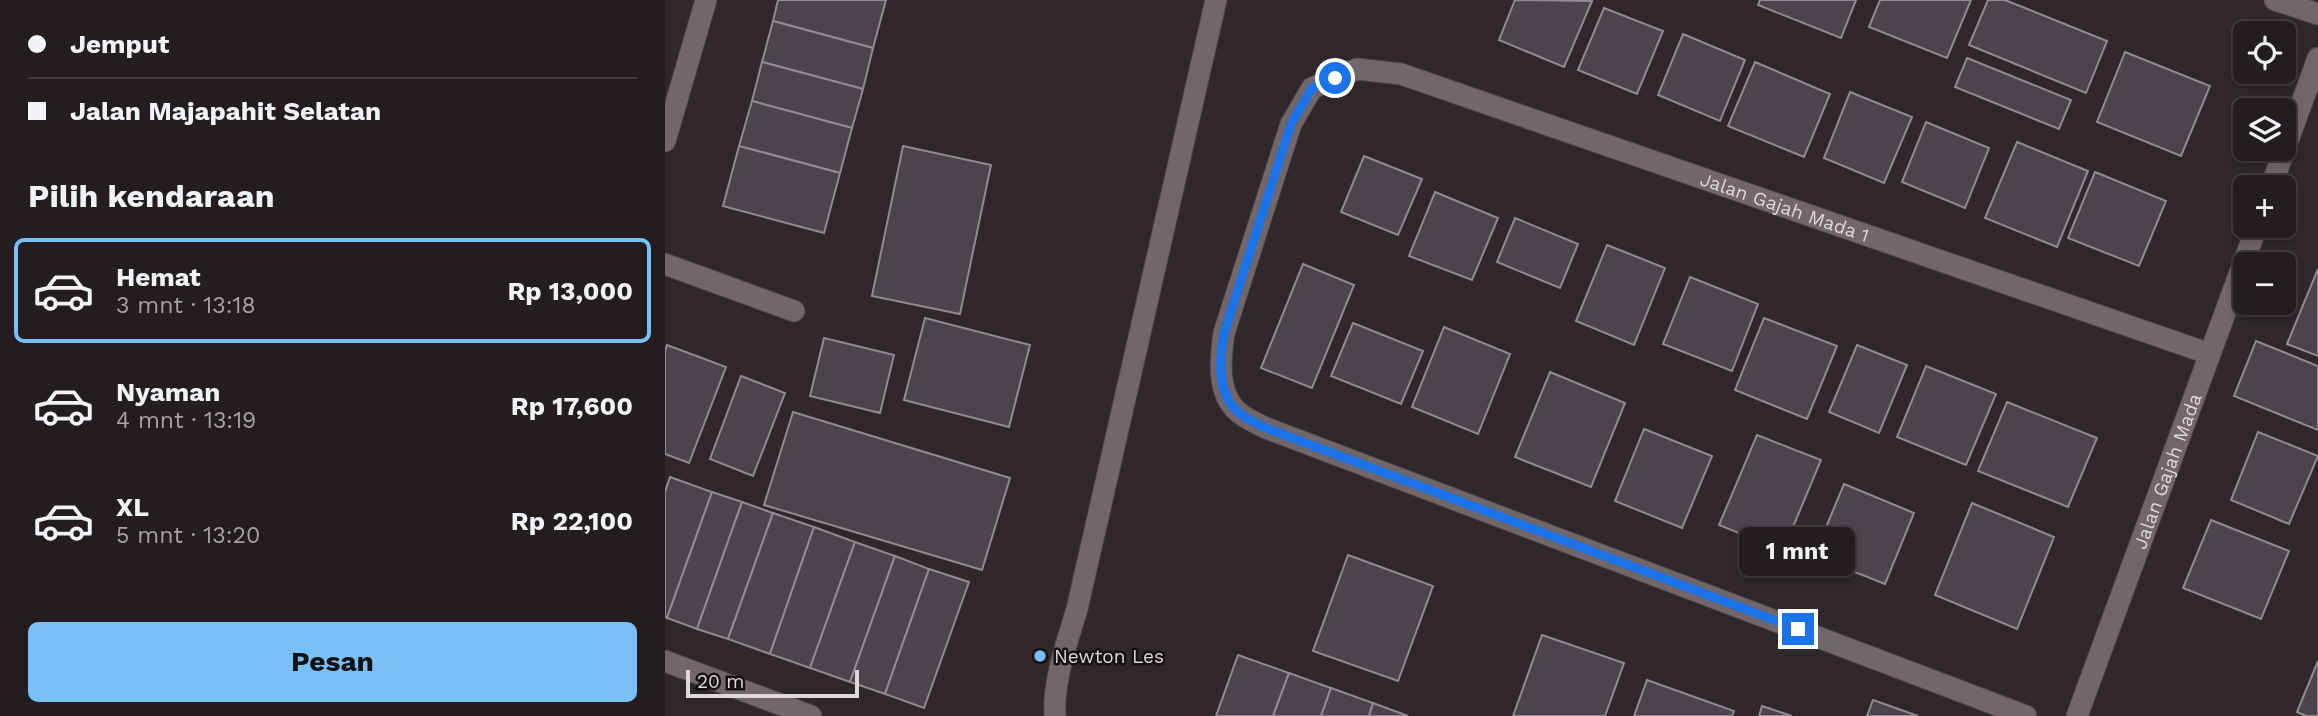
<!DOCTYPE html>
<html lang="id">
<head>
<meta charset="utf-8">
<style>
  :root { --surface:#231d20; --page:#2f2a2d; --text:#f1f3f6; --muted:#a3a2a5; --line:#403b3e; --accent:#78bff7 }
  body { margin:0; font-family:"Work Sans",sans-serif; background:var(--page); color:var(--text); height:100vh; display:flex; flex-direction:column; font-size:26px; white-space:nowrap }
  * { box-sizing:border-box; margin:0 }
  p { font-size:23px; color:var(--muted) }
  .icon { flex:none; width:38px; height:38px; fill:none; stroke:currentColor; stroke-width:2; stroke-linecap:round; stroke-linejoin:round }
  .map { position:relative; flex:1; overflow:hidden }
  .details { display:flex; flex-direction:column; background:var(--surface); width:665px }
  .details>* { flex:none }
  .banner { display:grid; align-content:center; height:154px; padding:0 28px; background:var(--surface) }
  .buttons { position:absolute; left:1568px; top:21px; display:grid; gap:14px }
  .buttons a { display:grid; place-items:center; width:63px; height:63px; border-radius:10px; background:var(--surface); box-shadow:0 4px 10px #0003,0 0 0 2px var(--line); font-size:35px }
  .scale { position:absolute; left:21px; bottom:18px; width:173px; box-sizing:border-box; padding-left:7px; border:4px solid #ddd8da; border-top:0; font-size:19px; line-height:24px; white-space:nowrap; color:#ddd8da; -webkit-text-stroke:5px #151112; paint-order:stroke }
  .end { position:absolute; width:32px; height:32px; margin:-16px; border:9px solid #1a73e8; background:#fff; box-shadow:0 0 0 4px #fff }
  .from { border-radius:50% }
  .bubble { position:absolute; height:49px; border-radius:10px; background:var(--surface); box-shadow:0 4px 10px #0003,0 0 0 2px var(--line); font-size:23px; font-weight:700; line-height:49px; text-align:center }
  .banner b { display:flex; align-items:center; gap:24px; height:66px; font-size:26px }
  .banner b+b { border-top:2px solid var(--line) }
  .banner i { width:18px; height:18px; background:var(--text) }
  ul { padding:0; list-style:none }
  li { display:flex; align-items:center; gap:21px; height:105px; margin:0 14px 10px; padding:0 14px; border:4px solid transparent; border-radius:10px }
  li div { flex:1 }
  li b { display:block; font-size:26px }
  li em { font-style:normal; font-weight:700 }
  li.active { border-color:var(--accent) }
  li>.icon { width:63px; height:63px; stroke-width:1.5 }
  h2 { padding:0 28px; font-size:32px; line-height:84px }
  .action { display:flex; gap:14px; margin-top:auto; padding:14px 28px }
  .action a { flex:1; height:80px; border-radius:10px; background:var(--accent); color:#111; font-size:28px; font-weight:700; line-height:80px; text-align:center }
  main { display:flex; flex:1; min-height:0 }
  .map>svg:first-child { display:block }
</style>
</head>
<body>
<main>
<section class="details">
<div class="banner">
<b><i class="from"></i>Jemput</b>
<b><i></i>Jalan Majapahit Selatan</b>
</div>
<h2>Pilih kendaraan</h2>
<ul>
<li class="active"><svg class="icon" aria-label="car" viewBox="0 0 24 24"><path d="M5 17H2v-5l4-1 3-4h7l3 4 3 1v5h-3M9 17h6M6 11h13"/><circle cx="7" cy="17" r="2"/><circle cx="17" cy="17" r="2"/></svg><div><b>Hemat</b><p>3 mnt · 13:18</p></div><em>Rp 13,000</em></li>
<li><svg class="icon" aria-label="car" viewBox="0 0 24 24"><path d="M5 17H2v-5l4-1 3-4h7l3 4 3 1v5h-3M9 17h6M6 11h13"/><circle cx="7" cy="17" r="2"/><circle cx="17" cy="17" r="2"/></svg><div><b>Nyaman</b><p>4 mnt · 13:19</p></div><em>Rp 17,600</em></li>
<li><svg class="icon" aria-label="car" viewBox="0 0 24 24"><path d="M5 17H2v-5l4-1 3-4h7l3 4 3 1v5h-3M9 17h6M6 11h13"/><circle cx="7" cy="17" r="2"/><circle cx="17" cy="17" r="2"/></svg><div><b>XL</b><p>5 mnt · 13:20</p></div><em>Rp 22,100</em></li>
</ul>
<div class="action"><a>Pesan</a></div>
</section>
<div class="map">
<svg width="1653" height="716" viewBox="0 0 1653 716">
  <rect width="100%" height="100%" fill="#2f272a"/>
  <g fill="#4b444a" stroke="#918a90" stroke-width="2">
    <path d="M 113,0 L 221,0 L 208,48 L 108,21 Z"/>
    <path d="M 850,0 L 927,1 L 899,67 L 834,40 Z"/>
    <path d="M 1095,0 L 1191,0 L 1176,38 L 1093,5 Z"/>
    <path d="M 1215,0 L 1306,0 L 1282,58 L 1204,27 Z"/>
    <path d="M 1323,0 L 1340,0 L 1442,41 L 1421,93 L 1304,45 Z"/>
    <path d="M 939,8 L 998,31 L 972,94 L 913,70 Z"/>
    <path d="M 108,21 L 208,48 L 198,89 L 97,62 Z"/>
    <path d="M 1018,34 L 1080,60 L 1055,121 L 993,95 Z"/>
    <path d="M 1460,52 L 1545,86 L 1516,156 L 1432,122 Z"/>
    <path d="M 1302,58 L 1406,100 L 1394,129 L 1290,87 Z"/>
    <path d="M 97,62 L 198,89 L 187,128 L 87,101 Z"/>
    <path d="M 1090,62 L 1165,94 L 1139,157 L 1063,126 Z"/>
    <path d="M 1185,92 L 1247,117 L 1219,183 L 1159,158 Z"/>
    <path d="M 87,101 L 187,128 L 175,173 L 74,146 Z"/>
    <path d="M 1261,122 L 1324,148 L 1300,208 L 1237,182 Z"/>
    <path d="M 1352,142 L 1423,171 L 1392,247 L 1320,218 Z"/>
    <path d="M 74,146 L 175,173 L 159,233 L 58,206 Z"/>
    <path d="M 238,146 L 326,165 L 295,314 L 207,296 Z"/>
    <path d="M 699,156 L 757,179 L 733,235 L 676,212 Z"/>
    <path d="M 1430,172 L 1501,201 L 1474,266 L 1403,238 Z"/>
    <path d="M 770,192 L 833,218 L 807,280 L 744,256 Z"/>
    <path d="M 850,218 L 913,244 L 895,288 L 832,262 Z"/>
    <path d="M 942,245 L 1000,268 L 969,345 L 911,321 Z"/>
    <path d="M 638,264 L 689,285 L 647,388 L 596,368 Z"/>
    <path d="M 1653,269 L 1653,356 L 1622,344 Z"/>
    <path d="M 1025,277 L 1093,304 L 1067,371 L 998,344 Z"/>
    <path d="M 260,318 L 365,345 L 344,427 L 239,400 Z"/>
    <path d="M 1099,318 L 1172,346 L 1142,419 L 1070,390 Z"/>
    <path d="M 688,323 L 758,351 L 736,404 L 666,376 Z"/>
    <path d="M 779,327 L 845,354 L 813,434 L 747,407 Z"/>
    <path d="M 159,338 L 229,355 L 215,413 L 145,396 Z"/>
    <path d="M 1591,341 L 1653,366 L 1653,430 L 1569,396 Z"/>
    <path d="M 2,345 L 61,367 L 24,463 L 0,454 L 0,351 Z"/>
    <path d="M 1192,345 L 1242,365 L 1214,433 L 1164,412 Z"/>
    <path d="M 1261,366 L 1331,394 L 1301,465 L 1232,437 Z"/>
    <path d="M 885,372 L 960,403 L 926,487 L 850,457 Z"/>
    <path d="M 76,376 L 120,393 L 88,476 L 45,459 Z"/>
    <path d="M 1342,402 L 1432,438 L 1403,507 L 1313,471 Z"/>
    <path d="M 128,412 L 345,478 L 317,570 L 99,505 Z"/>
    <path d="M 979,429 L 1047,456 L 1017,528 L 950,501 Z"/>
    <path d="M 1593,432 L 1653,456 L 1624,524 L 1566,500 Z"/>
    <path d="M 1092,435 L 1156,460 L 1118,551 L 1054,525 Z"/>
    <path d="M 5,477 L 47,492 L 2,618 L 0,617 L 0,492 Z"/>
    <path d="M 1179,484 L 1249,513 L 1220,584 L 1149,556 Z"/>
    <path d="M 47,492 L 77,502 L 32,629 L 2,618 Z"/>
    <path d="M 77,502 L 108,513 L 63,639 L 32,629 Z"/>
    <path d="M 1307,503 L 1389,537 L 1352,629 L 1270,595 Z"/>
    <path d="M 108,513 L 149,527 L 105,654 L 63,639 Z"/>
    <path d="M 1546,520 L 1624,551 L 1596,619 L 1518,588 Z"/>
    <path d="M 149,527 L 190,542 L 145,668 L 105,654 Z"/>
    <path d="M 190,542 L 230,556 L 185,682 L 145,668 Z"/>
    <path d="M 683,555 L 768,586 L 733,681 L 648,651 Z"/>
    <path d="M 230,556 L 264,569 L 220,694 L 185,682 Z"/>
    <path d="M 264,569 L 304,582 L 259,708 L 220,694 Z"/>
    <path d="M 877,635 L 959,663 L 940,716 L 848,716 Z"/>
    <path d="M 573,655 L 624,673 L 608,716 L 551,716 Z"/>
    <path d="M 1653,661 L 1653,716 L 1641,716 L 1632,712 Z"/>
    <path d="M 624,673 L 666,688 L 656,716 L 608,716 Z"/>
    <path d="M 982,680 L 1069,711 L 1067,716 L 969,716 Z"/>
    <path d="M 666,688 L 708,703 L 704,716 L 656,716 Z"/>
    <path d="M 1208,700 L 1253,716 L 1202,716 Z"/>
    <path d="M 708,703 L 743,716 L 704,716 Z"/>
    <path d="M 1097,706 L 1127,716 L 1094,716 Z"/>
  </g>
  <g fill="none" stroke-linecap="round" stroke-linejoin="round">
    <defs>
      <g id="minor">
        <path d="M 1610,0 L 1653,14"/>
        <path d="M 0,141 L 41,0"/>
        <path d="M 1606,187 L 1653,58"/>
        <path d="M 0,264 L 129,311"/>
        <path d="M 0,661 L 146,716"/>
        <path d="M 390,716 C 388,680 402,643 412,609 L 551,0"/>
        <path id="s1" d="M 1361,716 L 601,428 C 593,424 584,420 577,415 C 551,397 555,360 559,333 L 626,124 L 647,88 L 692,69 L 736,74 L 1545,354"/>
        <path id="s2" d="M 1412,716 L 1592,226"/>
      </g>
    </defs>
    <use href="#minor" stroke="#4a4447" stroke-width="23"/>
    <use href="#minor" stroke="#71676b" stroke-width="21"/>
  </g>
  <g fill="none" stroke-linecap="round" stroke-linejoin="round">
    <path stroke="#1a73e8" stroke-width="9" d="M 670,78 L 647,88 L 626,124 L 559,333 C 554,360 551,397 577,415 C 584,420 593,424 601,428 L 1133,629"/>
  </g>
  <circle fill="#78bff7" stroke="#151112" stroke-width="2.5" cx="375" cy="656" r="7"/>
  <g text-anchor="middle" stroke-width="5" stroke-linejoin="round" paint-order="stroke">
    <g font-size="19" fill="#ddd8da" stroke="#151112">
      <text dy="7" stroke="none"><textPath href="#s1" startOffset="1689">Jalan Gajah Mada 1</textPath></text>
      <text dy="7" stroke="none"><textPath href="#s2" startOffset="261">Jalan Gajah Mada</textPath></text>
    </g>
    <g font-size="19" fill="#ddd8da" stroke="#151112" text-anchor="start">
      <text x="389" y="663">Newton Les</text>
    </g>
  </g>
</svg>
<div class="buttons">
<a><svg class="icon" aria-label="locate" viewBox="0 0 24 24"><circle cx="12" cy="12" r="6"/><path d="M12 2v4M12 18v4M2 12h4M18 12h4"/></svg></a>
<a><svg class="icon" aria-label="layers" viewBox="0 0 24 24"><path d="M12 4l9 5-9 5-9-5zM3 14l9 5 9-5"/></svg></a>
<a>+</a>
<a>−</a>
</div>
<div class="scale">20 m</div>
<i class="end from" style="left:670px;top:78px"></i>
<i class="end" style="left:1133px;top:629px"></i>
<div class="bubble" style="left:1074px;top:527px;width:116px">1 mnt</div>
</div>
</main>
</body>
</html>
